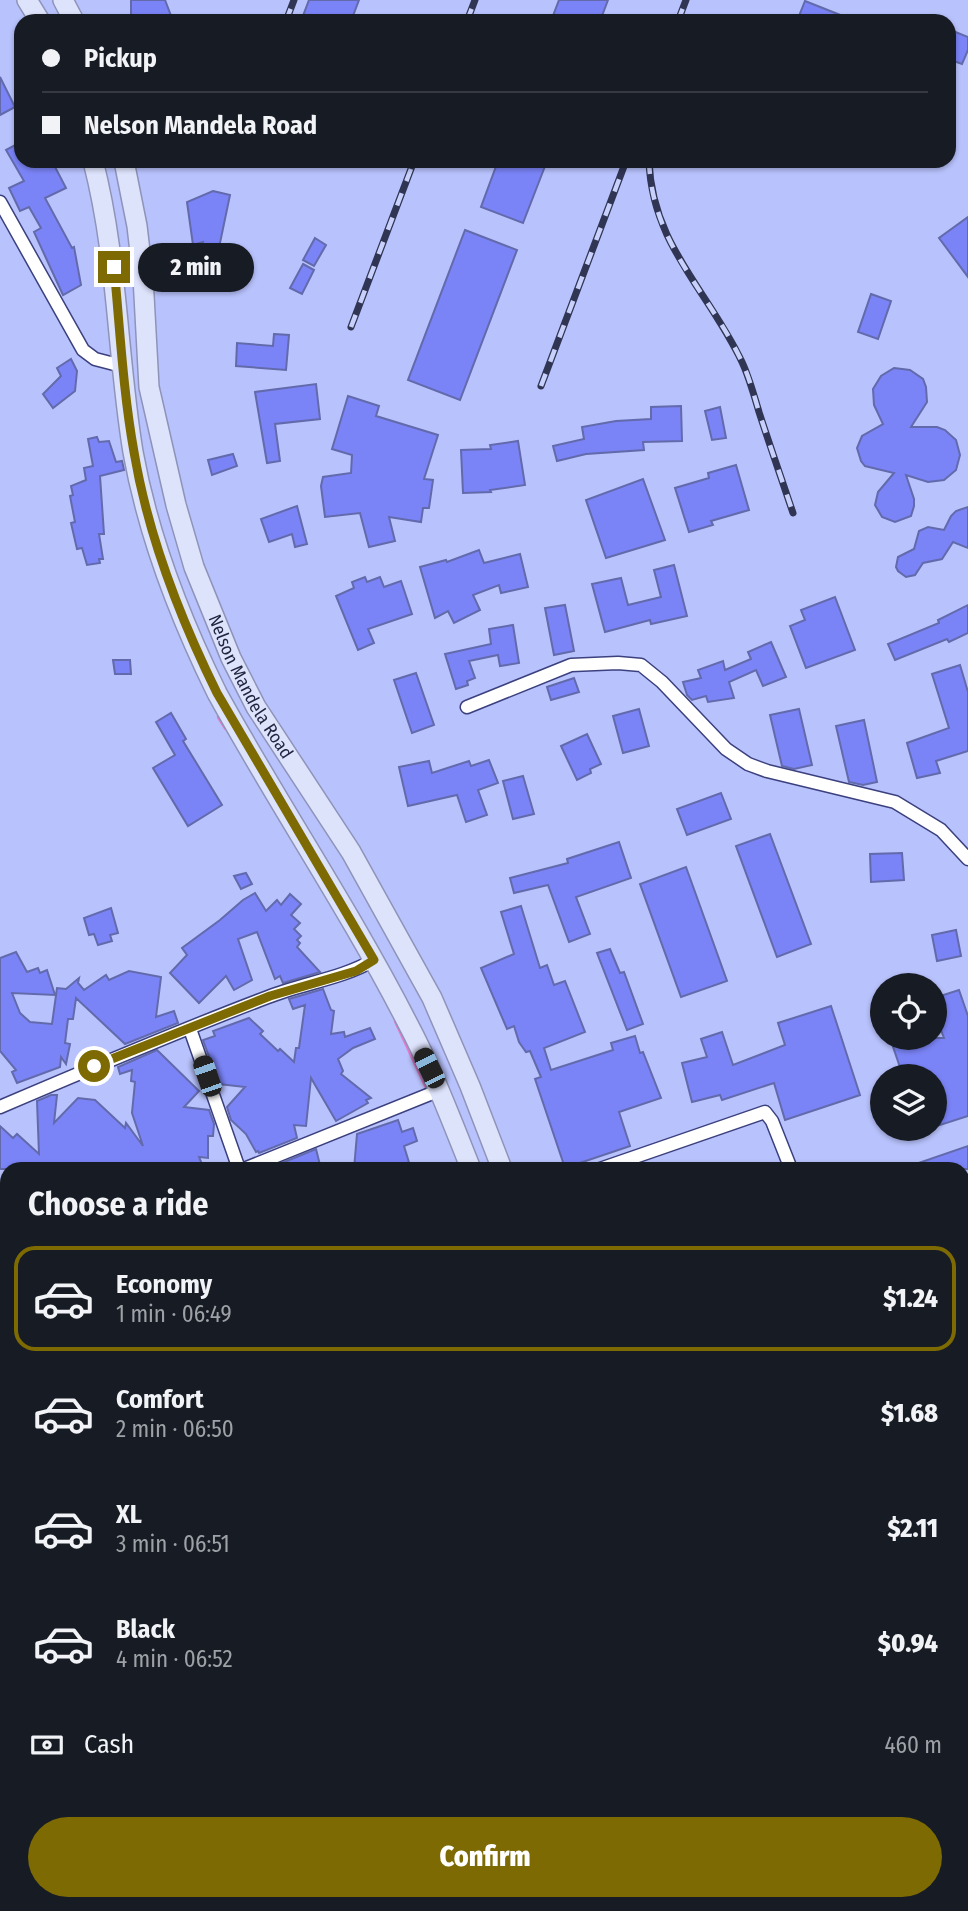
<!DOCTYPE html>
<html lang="en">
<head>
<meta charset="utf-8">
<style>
  :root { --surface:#171b24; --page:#20242c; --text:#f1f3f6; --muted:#9ea1a6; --line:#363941; --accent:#7d6a03 }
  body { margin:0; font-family:"Fira Sans Condensed",sans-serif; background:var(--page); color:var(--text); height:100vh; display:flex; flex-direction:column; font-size:26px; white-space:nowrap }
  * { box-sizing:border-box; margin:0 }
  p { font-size:23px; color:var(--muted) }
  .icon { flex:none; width:38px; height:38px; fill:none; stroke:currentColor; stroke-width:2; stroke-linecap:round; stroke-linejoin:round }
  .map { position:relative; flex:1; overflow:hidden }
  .drawer { position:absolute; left:0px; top:1162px; width:970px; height:749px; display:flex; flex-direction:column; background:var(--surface); border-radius:21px 21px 0 0; box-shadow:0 2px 5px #0004 }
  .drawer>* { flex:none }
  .hud { position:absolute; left:14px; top:14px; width:942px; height:154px; border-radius:21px; box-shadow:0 2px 5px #0004; display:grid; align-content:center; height:154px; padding:0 28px; background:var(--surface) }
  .fabs { position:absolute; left:870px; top:973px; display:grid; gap:14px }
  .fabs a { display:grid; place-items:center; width:77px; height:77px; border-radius:50%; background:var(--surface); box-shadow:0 2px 5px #0004; font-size:35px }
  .end { position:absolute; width:32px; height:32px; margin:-16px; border:9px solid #7d6a03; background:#fff; box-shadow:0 0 0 4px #fff }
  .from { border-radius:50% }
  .bubble { position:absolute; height:49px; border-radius:24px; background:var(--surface); box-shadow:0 2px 5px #0004; font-size:23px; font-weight:800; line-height:49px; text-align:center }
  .car { position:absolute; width:21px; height:42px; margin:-21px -10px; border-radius:9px; box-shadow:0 0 5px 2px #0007; background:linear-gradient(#222 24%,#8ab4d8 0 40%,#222 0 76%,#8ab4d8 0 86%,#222 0) }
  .hud b { display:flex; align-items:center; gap:24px; height:66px; font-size:26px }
  .hud b+b { border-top:2px solid var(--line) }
  .hud i { width:18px; height:18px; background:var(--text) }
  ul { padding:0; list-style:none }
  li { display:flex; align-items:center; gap:21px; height:105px; margin:0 14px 10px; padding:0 14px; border:4px solid transparent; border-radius:21px }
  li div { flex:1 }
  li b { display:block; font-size:26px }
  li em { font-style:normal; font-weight:800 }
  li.selected { border-color:var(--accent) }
  li>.icon { width:63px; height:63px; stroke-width:1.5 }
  h2 { padding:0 28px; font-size:32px; line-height:84px }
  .pay { display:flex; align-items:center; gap:18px; height:77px; padding:0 28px; font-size:26px }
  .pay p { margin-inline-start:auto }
  .button { display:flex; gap:14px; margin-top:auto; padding:14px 28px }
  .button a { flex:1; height:80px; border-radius:42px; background:var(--accent); color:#fff; font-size:28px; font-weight:800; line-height:80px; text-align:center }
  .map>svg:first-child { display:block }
</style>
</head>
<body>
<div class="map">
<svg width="968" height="1911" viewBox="0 0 968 1911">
  <rect width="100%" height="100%" fill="#b8c2fc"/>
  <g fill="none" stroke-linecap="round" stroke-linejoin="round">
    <g stroke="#e779cd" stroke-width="4.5">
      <path d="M 219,717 L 226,728"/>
      <path d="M 396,1021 L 429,1092"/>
      <path d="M 741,1904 L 745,1911"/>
      <path d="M 812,1904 L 817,1911"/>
    </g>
  </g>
  <g fill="#7b84f7" stroke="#626aac" stroke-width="2">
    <path d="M 131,0 L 165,0 L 173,21 L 131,21 Z"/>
    <path d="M 309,0 L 359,0 L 351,21 L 301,21 Z"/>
    <path d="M 559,0 L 608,0 L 600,21 L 551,21 Z"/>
    <path d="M 805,1 L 853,20 L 853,21 L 797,21 Z"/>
    <path d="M 948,29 L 968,37 L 968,50 L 962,64 L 948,59 Z"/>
    <path d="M 0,77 L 15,107 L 0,115 Z"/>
    <path d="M 17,144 L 21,152 L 21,161 L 52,161 L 66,188 L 45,198 L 72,248 L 74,247 L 81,285 L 63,295 L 34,232 L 41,228 L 29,207 L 20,211 L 9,188 L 24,181 L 6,150 Z"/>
    <path d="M 498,161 L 547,161 L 523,223 L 481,207 Z"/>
    <path d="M 213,191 L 230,195 L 211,286 L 193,281 L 203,242 L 193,245 L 187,202 Z"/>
    <path d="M 968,217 L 968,277 L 939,238 Z"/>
    <path d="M 465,230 L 517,250 L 460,400 L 408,380 Z"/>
    <path d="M 315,238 L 326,245 L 314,266 L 303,260 Z"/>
    <path d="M 303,264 L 314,270 L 302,294 L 290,288 Z"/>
    <path d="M 871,294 L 891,301 L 878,339 L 858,332 Z"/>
    <path d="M 274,334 L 289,335 L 286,370 L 236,366 L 237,343 L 273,346 Z"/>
    <path d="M 71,359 L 77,371 L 75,391 L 53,408 L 43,394 L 61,376 L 57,368 Z"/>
    <path d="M 894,368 L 910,370 L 923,379 L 926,387 L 927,402 L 911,427 L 937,427 L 945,430 L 956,440 L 960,455 L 956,470 L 944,480 L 928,482 L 906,475 L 914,499 L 914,506 L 911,516 L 895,522 L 882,517 L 875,505 L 878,492 L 894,473 L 865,466 L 861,461 L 857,448 L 862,436 L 883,424 L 874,405 L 873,389 L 881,376 Z"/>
    <path d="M 316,384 L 320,419 L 275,424 L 280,461 L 267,463 L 255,392 Z"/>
    <path d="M 348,396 L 379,406 L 376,416 L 438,435 L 424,479 L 433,480 L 429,508 L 423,508 L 421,522 L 389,517 L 395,541 L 369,547 L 360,513 L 325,517 L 321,486 L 323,477 L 351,473 L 352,455 L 332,449 Z"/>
    <path d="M 681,406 L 682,441 L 643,442 L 644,450 L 586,454 L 557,461 L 553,446 L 584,439 L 582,427 L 616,421 L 651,419 L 651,407 Z"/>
    <path d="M 720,407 L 726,438 L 712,440 L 705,411 Z"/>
    <path d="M 97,437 L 99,442 L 109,441 L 116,462 L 122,461 L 124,470 L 100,476 L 104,534 L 99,534 L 103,559 L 99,559 L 100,563 L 87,565 L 82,548 L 77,549 L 71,523 L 75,522 L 70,496 L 73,495 L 71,486 L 86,480 L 84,468 L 93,466 L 88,439 Z"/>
    <path d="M 518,441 L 525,485 L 490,490 L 491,492 L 463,493 L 461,450 L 491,449 L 490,445 Z"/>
    <path d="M 233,454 L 237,466 L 212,475 L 208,460 Z"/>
    <path d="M 736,465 L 749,510 L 711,521 L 713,525 L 689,532 L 675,488 L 709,478 L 708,473 Z"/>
    <path d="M 643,479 L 665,540 L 606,558 L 586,500 Z"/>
    <path d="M 297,506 L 307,544 L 295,547 L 292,534 L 269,542 L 261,519 Z"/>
    <path d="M 968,507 L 968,548 L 953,542 L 942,559 L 923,563 L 915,575 L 906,577 L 898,571 L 896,567 L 898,557 L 914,549 L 919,531 L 928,527 L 944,530 L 951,516 L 956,511 Z"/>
    <path d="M 479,550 L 484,563 L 520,554 L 528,587 L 501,593 L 499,585 L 473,595 L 480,610 L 454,623 L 448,611 L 435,618 L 420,567 L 446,560 L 447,562 Z"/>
    <path d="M 674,565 L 687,616 L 651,624 L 650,620 L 605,632 L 592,584 L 621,578 L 628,605 L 661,597 L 654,570 Z"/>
    <path d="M 365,577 L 367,582 L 380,577 L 384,587 L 401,581 L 412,614 L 368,629 L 374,643 L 358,650 L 336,596 L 354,588 L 352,582 Z"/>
    <path d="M 835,597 L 855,650 L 806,668 L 790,626 L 805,620 L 801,610 Z"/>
    <path d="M 565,605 L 574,651 L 554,655 L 545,608 Z"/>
    <path d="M 968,605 L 968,633 L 949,642 L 947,639 L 895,660 L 888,644 L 939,623 L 938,620 Z"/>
    <path d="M 513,625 L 519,663 L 500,666 L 498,655 L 469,661 L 475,678 L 467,681 L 468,685 L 456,689 L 445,654 L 491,644 L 489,629 Z"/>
    <path d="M 771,642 L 786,677 L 763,686 L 756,670 L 729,682 L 734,698 L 708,702 L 706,696 L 692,700 L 687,695 L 683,682 L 701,678 L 698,670 L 723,661 L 725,670 L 751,659 L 748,652 Z"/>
    <path d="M 113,660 L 130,660 L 131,674 L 115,674 Z"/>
    <path d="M 960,665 L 968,692 L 968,751 L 936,761 L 940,773 L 917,778 L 907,743 L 949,728 L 932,674 Z"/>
    <path d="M 416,673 L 434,725 L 412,733 L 394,680 Z"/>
    <path d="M 574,678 L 579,692 L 551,700 L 547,687 Z"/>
    <path d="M 639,709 L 649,746 L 623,753 L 613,716 Z"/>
    <path d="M 799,709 L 812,765 L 794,769 L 782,766 L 770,715 Z"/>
    <path d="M 171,713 L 186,739 L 183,741 L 222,805 L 188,826 L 153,768 L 175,755 L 156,722 Z"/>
    <path d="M 864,720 L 877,782 L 863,785 L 849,782 L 836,726 Z"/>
    <path d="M 587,734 L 601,764 L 590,769 L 591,773 L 577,780 L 561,746 Z"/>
    <path d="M 489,760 L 498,783 L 478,790 L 487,815 L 466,822 L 457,795 L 408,806 L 399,767 L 429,761 L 432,773 L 469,761 L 471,766 Z"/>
    <path d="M 523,776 L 534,814 L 513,819 L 503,781 Z"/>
    <path d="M 721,793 L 731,819 L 687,835 L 677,809 Z"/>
    <path d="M 770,834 L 811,944 L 777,957 L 736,846 Z"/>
    <path d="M 619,842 L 631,878 L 576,897 L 590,934 L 569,942 L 548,885 L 514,893 L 510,878 L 568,863 L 567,859 Z"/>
    <path d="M 902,853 L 904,880 L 871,882 L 870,854 Z"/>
    <path d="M 686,867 L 727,981 L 681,997 L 640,884 Z"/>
    <path d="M 246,873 L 252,884 L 241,889 L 234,876 Z"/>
    <path d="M 255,893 L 266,911 L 277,900 L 281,905 L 290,894 L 301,904 L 291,915 L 300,923 L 294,929 L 301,936 L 297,940 L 300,943 L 297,947 L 320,972 L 283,983 L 280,976 L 275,979 L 257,932 L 238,939 L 252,980 L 234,990 L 226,976 L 199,1003 L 170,973 L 187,955 L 182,948 L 220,920 L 243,900 Z"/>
    <path d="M 521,906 L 540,968 L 547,965 L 554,985 L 565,981 L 585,1032 L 544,1048 L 551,1070 L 613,1050 L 611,1043 L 635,1036 L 640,1053 L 643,1052 L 661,1098 L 619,1112 L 630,1146 L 565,1168 L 535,1079 L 541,1077 L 530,1051 L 526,1052 L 519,1042 L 514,1026 L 507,1029 L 481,968 L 514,954 L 501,912 Z"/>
    <path d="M 111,908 L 118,933 L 110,935 L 112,941 L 98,945 L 94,934 L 89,935 L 84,918 Z"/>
    <path d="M 956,930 L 961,956 L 937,961 L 932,935 Z"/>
    <path d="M 610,949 L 620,973 L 624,972 L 643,1024 L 627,1030 L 597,953 Z"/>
    <path d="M 16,952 L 27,972 L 38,968 L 40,973 L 47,970 L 55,995 L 12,993 L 20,1013 L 30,1022 L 52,1024 L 57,988 L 66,989 L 79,978 L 78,983 L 84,990 L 106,975 L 109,980 L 129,971 L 161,977 L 156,1017 L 174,1011 L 178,1023 L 125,1044 L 76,998 L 73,1019 L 68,1019 L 65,1043 L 70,1044 L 66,1064 L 61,1057 L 60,1067 L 17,1083 L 12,1072 L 16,1070 L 0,1051 L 0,958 Z"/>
    <path d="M 323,989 L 331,1010 L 334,1011 L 331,1034 L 344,1032 L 345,1037 L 370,1028 L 375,1039 L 353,1048 L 338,1059 L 343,1071 L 341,1074 L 371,1098 L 366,1100 L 368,1103 L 336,1121 L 311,1078 L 306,1126 L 294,1125 L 297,1138 L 259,1153 L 258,1151 L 256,1152 L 246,1134 L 231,1120 L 227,1107 L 245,1087 L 219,1084 L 203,1040 L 215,1036 L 213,1031 L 249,1018 L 263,1031 L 260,1034 L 278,1051 L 280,1049 L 294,1062 L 296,1048 L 299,1048 L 305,1005 L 293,1009 L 289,999 Z"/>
    <path d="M 959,990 L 968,1016 L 968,1116 L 934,1127 L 934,1076 L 903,1076 L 890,1038 L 944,1038 L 934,1012 L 934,998 Z"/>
    <path d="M 831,1006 L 860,1095 L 785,1120 L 774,1083 L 722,1100 L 720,1095 L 692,1102 L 682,1063 L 707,1057 L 701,1039 L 722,1032 L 733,1065 L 785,1045 L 778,1023 Z"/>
    <path d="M 157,1050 L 199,1091 L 184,1107 L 209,1110 L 214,1124 L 213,1136 L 208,1136 L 208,1158 L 199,1157 L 204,1169 L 0,1169 L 0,1126 L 13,1138 L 17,1134 L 39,1154 L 37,1101 L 51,1095 L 57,1095 L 54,1123 L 78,1098 L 95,1100 L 125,1128 L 126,1123 L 143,1146 L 132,1113 L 135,1082 L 131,1081 L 132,1070 L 120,1074 L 118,1067 Z"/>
    <path d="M 398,1120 L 402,1132 L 413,1128 L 417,1141 L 404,1146 L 411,1169 L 354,1169 L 357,1134 Z"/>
    <path d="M 968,1146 L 968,1169 L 907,1169 L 907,1167 Z"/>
    <path d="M 316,1149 L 321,1169 L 267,1169 Z"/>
  </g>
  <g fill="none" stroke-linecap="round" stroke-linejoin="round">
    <defs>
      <g id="minor">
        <path d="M 0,202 L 83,350 L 95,359 L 122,366"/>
        <path d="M 467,707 L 571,665 L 618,663 L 641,665 L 662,682 L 726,749 L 748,764 L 767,771 L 895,802 L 941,830 L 968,859"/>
        <path d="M 190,1029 L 239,1169"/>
        <path d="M 0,1107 C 89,1069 178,1031 268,997 C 303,983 341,979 374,960"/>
        <path d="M 244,1169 L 440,1090"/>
        <path d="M 600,1169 L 765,1112 L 772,1121 L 791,1169"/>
        <path d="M 0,1246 L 7,1263"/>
        <path d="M 962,1339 L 968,1338"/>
        <path d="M 0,1463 L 7,1460"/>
        <path d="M 0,1681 L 7,1694"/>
      </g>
      <g id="primary">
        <path d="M 27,0 L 40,21"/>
        <path d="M 63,0 L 74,21"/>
        <path d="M 93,161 C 118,257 117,355 133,452 C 148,535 180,618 217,693 C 278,804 349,909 407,1022 C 432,1069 451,1119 471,1169"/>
        <path id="s1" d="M 124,161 L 137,226 L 143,277 L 149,387 L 176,505 L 194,567 L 231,658 L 256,707 L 351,852 L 432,998 L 470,1086 L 502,1169"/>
        <path d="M 760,1904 L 764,1911"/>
        <path d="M 790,1904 L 794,1911"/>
      </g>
      <g id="trunk">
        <path d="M 962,1530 L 968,1528"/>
        <path d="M 962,1551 L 968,1549"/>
        <path d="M 962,1593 L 968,1591"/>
        <path d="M 962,1612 L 968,1610"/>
        <path d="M 0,1881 L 7,1878"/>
        <path d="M 0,1896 L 7,1894"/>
        <path d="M 70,1911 L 90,1904"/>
        <path d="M 130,1911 L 150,1904"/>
      </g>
    </defs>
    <use href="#minor" stroke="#3b407e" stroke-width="15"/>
    <use href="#primary" stroke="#8e94b9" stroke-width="22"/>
    <use href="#trunk" stroke="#8e94b9" stroke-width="24"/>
    <use href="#minor" stroke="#fff" stroke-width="12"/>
    <use href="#primary" stroke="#dee3fc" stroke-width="19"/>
    <use href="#trunk" stroke="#d3dafb" stroke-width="21"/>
    <defs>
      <g id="rail">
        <path d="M 286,21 L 294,0"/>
        <path d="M 467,21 L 475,0"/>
        <path d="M 678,21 L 686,0"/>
        <path d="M 649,161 C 652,245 708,290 742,362 C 749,377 754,395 759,412 C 770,446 782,480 793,513"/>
        <path d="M 351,327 L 414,161"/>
        <path d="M 541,386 L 626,161"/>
      </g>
    </defs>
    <use href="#rail" stroke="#303553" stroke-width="7"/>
    <use href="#rail" stroke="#c8d0fc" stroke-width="4.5" stroke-dasharray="13" stroke-linecap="butt"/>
  </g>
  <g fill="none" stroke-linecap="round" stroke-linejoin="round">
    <path stroke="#7d6a03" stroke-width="9" d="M 94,1066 L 270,996 L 356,971 L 374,960 L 217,693 C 180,618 148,536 134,452 C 123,391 120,329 114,267"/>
  </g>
  <g text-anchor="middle" stroke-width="7" stroke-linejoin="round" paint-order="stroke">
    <g font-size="18" fill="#212540" stroke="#c8d0fc">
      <text dy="6" stroke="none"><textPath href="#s1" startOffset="546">Nelson Mandela Road</textPath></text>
    </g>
  </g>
</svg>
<div class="fabs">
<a><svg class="icon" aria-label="locate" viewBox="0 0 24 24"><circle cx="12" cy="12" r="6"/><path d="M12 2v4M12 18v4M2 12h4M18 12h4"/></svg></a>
<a><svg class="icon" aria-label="layers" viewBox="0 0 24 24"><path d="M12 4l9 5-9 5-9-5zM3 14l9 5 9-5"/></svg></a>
</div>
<i class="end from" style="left:94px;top:1066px"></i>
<i class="end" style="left:114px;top:267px"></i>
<div class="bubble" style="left:138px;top:243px;width:116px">2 min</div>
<i class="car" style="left:429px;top:1068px;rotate:334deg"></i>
<i class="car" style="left:207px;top:1076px;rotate:341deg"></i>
<div class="hud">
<b><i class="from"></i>Pickup</b>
<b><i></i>Nelson Mandela Road</b>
</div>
<section class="drawer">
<h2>Choose a ride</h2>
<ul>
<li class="selected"><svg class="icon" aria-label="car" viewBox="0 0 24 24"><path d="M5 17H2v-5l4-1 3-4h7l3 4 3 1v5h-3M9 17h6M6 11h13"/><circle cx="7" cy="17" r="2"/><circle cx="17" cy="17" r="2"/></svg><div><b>Economy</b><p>1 min · 06:49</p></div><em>$1.24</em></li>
<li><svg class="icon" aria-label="car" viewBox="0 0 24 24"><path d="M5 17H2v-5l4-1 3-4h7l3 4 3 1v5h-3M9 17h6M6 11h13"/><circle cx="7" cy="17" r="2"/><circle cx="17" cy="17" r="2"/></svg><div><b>Comfort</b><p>2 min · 06:50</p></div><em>$1.68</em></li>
<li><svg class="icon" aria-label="car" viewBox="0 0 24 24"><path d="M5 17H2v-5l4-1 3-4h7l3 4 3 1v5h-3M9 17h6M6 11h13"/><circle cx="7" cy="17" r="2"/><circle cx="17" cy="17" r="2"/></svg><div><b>XL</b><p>3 min · 06:51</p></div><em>$2.11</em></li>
<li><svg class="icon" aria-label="car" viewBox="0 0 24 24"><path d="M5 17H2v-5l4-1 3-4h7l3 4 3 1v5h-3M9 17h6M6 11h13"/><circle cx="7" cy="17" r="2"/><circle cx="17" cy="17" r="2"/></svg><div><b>Black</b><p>4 min · 06:52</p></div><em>$0.94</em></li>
</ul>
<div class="pay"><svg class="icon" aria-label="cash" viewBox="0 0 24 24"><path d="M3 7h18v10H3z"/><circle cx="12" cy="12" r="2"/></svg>Cash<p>460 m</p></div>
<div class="button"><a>Confirm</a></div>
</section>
</div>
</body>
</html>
